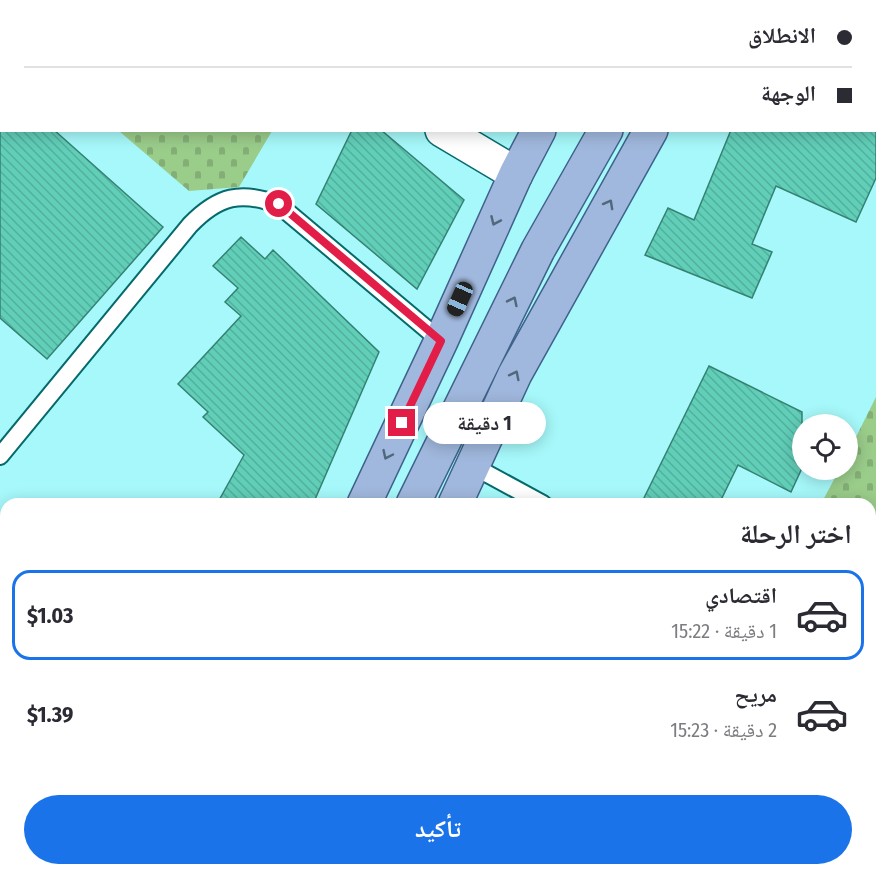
<!DOCTYPE html>
<html lang="ar">
<head>
<meta charset="utf-8">
<style>
  :root { --surface:#fff; --page:#f7f7f7; --text:#2b2b33; --muted:#7c7c81; --line:#e1e1e2; --accent:#1a73e8 }
  body { margin:0; font-family:"Fira Sans Condensed","Noto Naskh Arabic",sans-serif; background:var(--page); color:var(--text); direction:rtl; height:100vh; display:flex; flex-direction:column; font-size:22px; white-space:nowrap }
  * { box-sizing:border-box; margin:0 }
  p { font-size:20px; color:var(--muted) }
  .icon { flex:none; width:33px; height:33px; fill:none; stroke:currentColor; stroke-width:2; stroke-linecap:round; stroke-linejoin:round }
  .map { position:relative; flex:1; overflow:hidden; direction:ltr }
  .panel { position:absolute; left:0px; top:498px; width:876px; height:378px; display:flex; flex-direction:column; background:var(--surface); border-radius:18px 18px 0 0; box-shadow:0 3px 15px #0003; direction:rtl }
  .panel>* { flex:none }
  .hud { position:absolute; left:0px; top:0px; width:876px; height:132px; box-shadow:0 3px 15px #0003; direction:rtl; display:grid; align-content:center; height:132px; padding:0 24px; background:var(--surface) }
  .controls { position:absolute; left:792px; top:414px; display:grid; gap:12px }
  .controls a { display:grid; place-items:center; width:66px; height:66px; border-radius:50%; background:var(--surface); box-shadow:0 3px 15px #0003; font-size:30px }
  .end { position:absolute; width:27px; height:27px; margin:-14px; border:8px solid #e11d48; background:#fff; box-shadow:0 0 0 3px #fff }
  .from { border-radius:50% }
  .bubble { position:absolute; height:42px; border-radius:21px; background:var(--surface); box-shadow:0 3px 15px #0003; font-size:20px; font-weight:700; line-height:42px; text-align:center; direction:rtl }
  .car { position:absolute; width:18px; height:36px; margin:-18px -9px; border-radius:8px; box-shadow:0 0 4px 2px #0007; background:linear-gradient(#222 24%,#8ab4d8 0 40%,#222 0 76%,#8ab4d8 0 86%,#222 0) }
  .hud b { display:flex; align-items:center; gap:21px; height:57px; font-size:22px }
  .hud b+b { border-top:2px solid var(--line) }
  .hud i { width:15px; height:15px; background:var(--text) }
  ul { padding:0; list-style:none }
  li { display:flex; align-items:center; gap:18px; height:90px; margin:0 12px 9px; padding:0 12px; border:3px solid transparent; border-radius:18px }
  li div { flex:1 }
  li b { display:block; font-size:22px }
  li em { font-style:normal; font-weight:700 }
  li.on { border-color:var(--accent) }
  li>.icon { width:54px; height:54px; stroke-width:1.5 }
  h2 { padding:0 24px; font-size:27px; line-height:72px }
  .button { display:flex; gap:12px; margin-top:auto; padding:12px 24px }
  .button a { flex:1; height:69px; border-radius:36px; background:var(--accent); color:#fff; font-size:24px; font-weight:700; line-height:69px; text-align:center }
  .map>svg:first-child { display:block }
</style>
</head>
<body>
<div class="map">
<svg width="876" height="876" viewBox="0 0 876 876">
  <defs>
    <pattern id="cemetery-stones" width="16" height="16" patternUnits="userSpaceOnUse" patternTransform="scale(1.5)"><rect width="16" height="16" fill="#9acc8a"/><path d="M2 7V4a2 2 0 0 1 4 0v3zM10 15v-3a2 2 0 0 1 4 0v3z" fill="#83af76"/></pattern>
    <pattern id="building-back-hatch" width="6" height="6" patternUnits="userSpaceOnUse" patternTransform="scale(1.5)"><rect width="6" height="6" fill="#61ceb8"/><path d="M-1 5l2 2M0 0l6 6M5-1l2 2" fill="none" stroke="#52b09e"/></pattern>
  </defs>
  <rect width="100%" height="100%" fill="#a6f8fa"/>
  <g fill="url(#cemetery-stones)">
    <path d="M 0,0 L 346,0 L 2,2 L 1,29 Z"/>
    <path d="M 119,131 L 272,131 L 239,187 L 189,191 Z"/>
    <path d="M 876,397 L 876,876 L 562,876 L 564,870 L 870,870 L 870,504 L 821,504 L 839,470 L 848,470 L 848,453 Z"/>
  </g>
  <g fill="url(#building-back-hatch)" stroke="#358273" stroke-width="1.5">
    <path d="M 0,130 L 54,130 L 163,227 L 47,359 L 0,318 Z"/>
    <path d="M 352,130 L 381,130 L 464,200 L 417,289 L 316,204 Z"/>
    <path d="M 731,130 L 876,130 L 876,178 L 856,222 L 776,186 L 752,244 L 772,252 L 752,298 L 645,255 L 668,208 L 694,220 Z"/>
    <path d="M 241,237 L 265,259 L 273,250 L 379,352 L 313,504 L 217,504 L 244,455 L 203,417 L 208,412 L 178,384 L 241,316 L 225,302 L 238,288 L 213,266 Z"/>
    <path d="M 709,366 L 802,412 L 802,468 L 791,492 L 738,465 L 719,504 L 641,504 Z"/>
  </g>
  <g fill="none" stroke-linecap="round" stroke-linejoin="round">
    <defs>
      <g id="lane">
        <path d="M 874,79 L 876,81"/>
        <path d="M 0,456 L 190,225 C 218,196 241,190 279,205 L 441,341"/>
        <path d="M 473,466 L 543,504"/>
      </g>
      <g id="street">
        <path d="M 371,2 L 372,0"/>
        <path d="M 442,130 L 516,174"/>
        <path d="M 0,670 L 6,676"/>
      </g>
      <g id="secondary">
        <path d="M 580,0 L 580,2"/>
        <path d="M 874,35 L 876,35"/>
      </g>
      <g id="primary">
        <path d="M 612,2 L 613,0"/>
        <path d="M 688,2 L 688,0"/>
        <path d="M 725,2 L 726,0"/>
        <path d="M 364,504 L 441,341 L 516,174 L 539,130"/>
        <path d="M 413,504 L 538,250 L 606,130"/>
        <path d="M 455,504 L 515,374 L 651,130"/>
        <path d="M 206,876 L 209,870"/>
        <path d="M 252,876 L 255,870"/>
        <path d="M 298,876 L 300,870"/>
      </g>
    </defs>
    <use href="#lane" stroke="#066a6d" stroke-width="20"/>
    <use href="#street" stroke="#066a6d" stroke-width="36"/>
    <use href="#secondary" stroke="#066a6d" stroke-width="36"/>
    <use href="#primary" stroke="#3f618a" stroke-width="36"/>
    <use href="#lane" stroke="#fff" stroke-width="16"/>
    <use href="#street" stroke="#fff" stroke-width="33"/>
    <use href="#secondary" stroke="#cfdbee" stroke-width="33"/>
    <use href="#primary" stroke="#a0b8dd" stroke-width="33"/>
  </g>
  <defs><path id="oneway-chevron" d="M-2-3.5L2.5 0L-2 3.5" fill="none" stroke-width="1.6" stroke-linecap="round" stroke-linejoin="round" transform="scale(1.5)"/></defs>
  <g stroke="#50687c">
    <use href="#oneway-chevron" transform="translate(609 204) rotate(-61)"/>
    <use href="#oneway-chevron" transform="translate(495 221) rotate(114)"/>
    <use href="#oneway-chevron" transform="translate(513 301) rotate(-64)"/>
    <use href="#oneway-chevron" transform="translate(515 375) rotate(-63)"/>
    <use href="#oneway-chevron" transform="translate(387 455) rotate(115)"/>
  </g>
  <g fill="none" stroke-linecap="round" stroke-linejoin="round">
    <path stroke="#e11d48" stroke-width="8" d="M 279,204 L 441,341 L 402,423"/>
  </g>
</svg>
<div class="controls">
<a><svg class="icon" aria-label="locate" viewBox="0 0 24 24"><circle cx="12" cy="12" r="6"/><path d="M12 2v4M12 18v4M2 12h4M18 12h4"/></svg></a>
</div>
<i class="end from" style="left:279px;top:204px"></i>
<i class="end" style="left:402px;top:423px"></i>
<div class="bubble" style="left:423px;top:402px;width:123px">1 دقيقة</div>
<i class="car" style="left:460px;top:299px;rotate:204deg"></i>
<div class="hud">
<b><i class="from"></i>الانطلاق</b>
<b><i></i>الوجهة</b>
</div>
<section class="panel">
<h2>اختر الرحلة</h2>
<ul>
<li class="on"><svg class="icon" aria-label="car" viewBox="0 0 24 24"><path d="M5 17H2v-5l4-1 3-4h7l3 4 3 1v5h-3M9 17h6M6 11h13"/><circle cx="7" cy="17" r="2"/><circle cx="17" cy="17" r="2"/></svg><div><b>اقتصادي</b><p>1 دقيقة · 15:22</p></div><em>$1.03</em></li>
<li><svg class="icon" aria-label="car" viewBox="0 0 24 24"><path d="M5 17H2v-5l4-1 3-4h7l3 4 3 1v5h-3M9 17h6M6 11h13"/><circle cx="7" cy="17" r="2"/><circle cx="17" cy="17" r="2"/></svg><div><b>مريح</b><p>2 دقيقة · 15:23</p></div><em>$1.39</em></li>
</ul>
<div class="button"><a>تأكيد</a></div>
</section>
</div>
</body>
</html>
